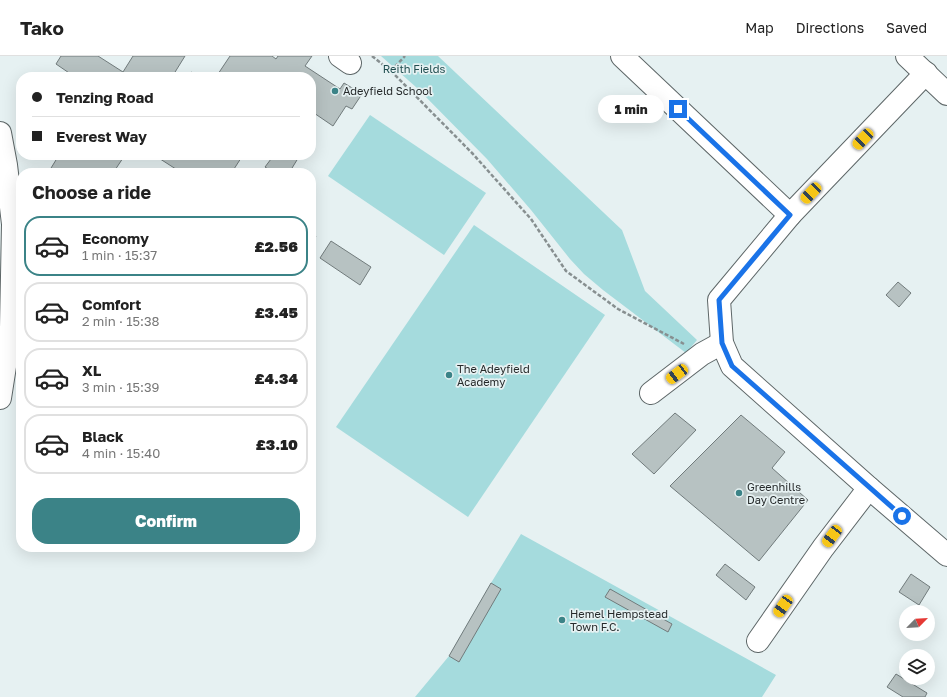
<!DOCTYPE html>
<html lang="en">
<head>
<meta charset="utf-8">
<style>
  :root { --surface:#fff; --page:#f6f6f6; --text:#222; --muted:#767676; --line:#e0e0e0; --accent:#3b8387 }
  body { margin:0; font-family:"Golos Text",sans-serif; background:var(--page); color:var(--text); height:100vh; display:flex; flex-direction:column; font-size:15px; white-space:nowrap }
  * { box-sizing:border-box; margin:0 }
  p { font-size:13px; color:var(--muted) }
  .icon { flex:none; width:22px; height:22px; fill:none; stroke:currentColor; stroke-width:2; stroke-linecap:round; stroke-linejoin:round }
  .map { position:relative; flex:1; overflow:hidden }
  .panel { position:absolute; left:16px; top:112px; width:300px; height:384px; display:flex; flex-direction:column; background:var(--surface); border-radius:16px; box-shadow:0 4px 16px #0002 }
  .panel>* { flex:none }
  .hud { position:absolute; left:16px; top:16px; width:300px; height:88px; border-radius:16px; box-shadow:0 4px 16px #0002; display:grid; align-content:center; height:88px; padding:0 16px; background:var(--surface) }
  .needle { width:26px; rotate:66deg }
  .fabs { position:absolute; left:899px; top:549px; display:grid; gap:8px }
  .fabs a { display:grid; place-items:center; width:36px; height:36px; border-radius:50%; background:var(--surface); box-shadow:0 4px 16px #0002; font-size:20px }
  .end { position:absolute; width:18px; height:18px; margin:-9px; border:5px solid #1a73e8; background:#fff; box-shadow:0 0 0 2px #fff }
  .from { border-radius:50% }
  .bubble { position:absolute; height:28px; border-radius:14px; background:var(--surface); box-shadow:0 4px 16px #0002; font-size:13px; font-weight:800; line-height:28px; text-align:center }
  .car { position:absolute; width:12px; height:24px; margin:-12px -6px; border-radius:5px; box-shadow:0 0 3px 1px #0007; background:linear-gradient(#f5c518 24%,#345 0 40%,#f5c518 0 76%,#345 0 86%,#f5c518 0) }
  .hud b { display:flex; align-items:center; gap:14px; height:38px; font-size:15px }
  .hud b+b { border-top:1px solid var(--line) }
  .hud i { width:10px; height:10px; background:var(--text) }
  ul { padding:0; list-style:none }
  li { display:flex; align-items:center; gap:12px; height:60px; margin:0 8px 6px; padding:0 8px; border:2px solid var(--line); border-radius:16px }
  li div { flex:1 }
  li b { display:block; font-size:15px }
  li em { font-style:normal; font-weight:800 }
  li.selected { border-color:var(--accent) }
  li>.icon { width:36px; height:36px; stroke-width:1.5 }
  h2 { padding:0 16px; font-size:18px; line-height:48px }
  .action { display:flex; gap:8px; margin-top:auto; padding:8px 16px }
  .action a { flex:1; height:46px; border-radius:16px; background:var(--accent); color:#fff; font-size:16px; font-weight:800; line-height:46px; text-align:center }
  header { display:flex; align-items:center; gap:24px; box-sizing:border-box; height:56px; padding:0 20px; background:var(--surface); border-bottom:1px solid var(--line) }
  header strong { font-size:19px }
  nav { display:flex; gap:22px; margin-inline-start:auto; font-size:14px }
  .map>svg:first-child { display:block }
</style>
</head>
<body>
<header>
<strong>Tako</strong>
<nav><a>Map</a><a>Directions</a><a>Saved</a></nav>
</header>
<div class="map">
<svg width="947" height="641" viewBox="0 0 947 641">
  <rect width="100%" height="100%" fill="#e6f1f2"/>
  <g fill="#a5dbdd">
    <path d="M 381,0 L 438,0 L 622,174 L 645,235 L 697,284 L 686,297 L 603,234 L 584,218 L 570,203 L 531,154 L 487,103 L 417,32 Z"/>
    <path d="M 370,59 L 486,137 L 444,199 L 328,120 Z"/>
    <path d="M 474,169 L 605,259 L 468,461 L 336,371 Z"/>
    <path d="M 521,478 L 776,619 L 762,641 L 415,641 L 449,600 L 491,527 Z"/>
  </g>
  <g fill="#b7c2c2" stroke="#717b7c">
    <path d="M 61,0 L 98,0 L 123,16 L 133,0 L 185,0 L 172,21 L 75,21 L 56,8 Z"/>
    <path d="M 230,0 L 272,0 L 276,3 L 278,0 L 312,0 L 305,10 L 340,33 L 344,27 L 362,38 L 352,53 L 346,50 L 333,70 L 311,55 L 311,21 L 216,21 Z"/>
    <path d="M 191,16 L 200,21 L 188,21 Z"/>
    <path d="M 59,99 L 125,99 L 113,117 L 48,117 Z"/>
    <path d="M 154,99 L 243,99 L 234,113 L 239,117 L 182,117 Z"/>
    <path d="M 274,99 L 300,99 L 289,117 L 274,117 L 265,111 Z"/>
    <path d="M 311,176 L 316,180 L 311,188 Z"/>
    <path d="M 331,185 L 371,211 L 360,229 L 320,202 Z"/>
    <path d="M 898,226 L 911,237 L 899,251 L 886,239 Z"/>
    <path d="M 675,357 L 696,374 L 654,418 L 632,398 Z"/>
    <path d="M 741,359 L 785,396 L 772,412 L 808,444 L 759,505 L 670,430 Z"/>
    <path d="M 725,508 L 755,531 L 746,544 L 716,519 Z"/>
    <path d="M 911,518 L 930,531 L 919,549 L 899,536 Z"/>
    <path d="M 491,527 L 501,533 L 459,606 L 449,600 Z"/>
    <path d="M 610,533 L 672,568 L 668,576 L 605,541 Z"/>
    <path d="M 896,618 L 927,637 L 925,641 L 903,641 L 887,631 Z"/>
  </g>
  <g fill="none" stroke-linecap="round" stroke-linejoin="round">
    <defs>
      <g id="minor">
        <path d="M 340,0 L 350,7"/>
        <path d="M 622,0 L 790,159"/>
        <path d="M 907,0 L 947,38"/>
        <path d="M 926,17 L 790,159 L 719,244 L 722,287 L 732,310 L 869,432 L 947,499"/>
        <path d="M 0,77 L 6,109 L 13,168 L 11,272 L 0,342"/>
        <path d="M 651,337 L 702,298 L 722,287"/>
        <path d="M 758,585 L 823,492 L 869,432"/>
      </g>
    </defs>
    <use href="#minor" stroke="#5d6667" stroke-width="24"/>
    <g stroke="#878f90" stroke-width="2.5" stroke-dasharray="4 2" stroke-linecap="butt">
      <path d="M 372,0 L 391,15 L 473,98 L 531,163 L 566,215 L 618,253 L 684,288"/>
      <path d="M 391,15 L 405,0"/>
    </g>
    <use href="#minor" stroke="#fff" stroke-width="22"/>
  </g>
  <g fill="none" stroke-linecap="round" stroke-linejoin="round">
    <path stroke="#1a73e8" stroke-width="5" d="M 678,53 L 790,159 L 719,244 L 722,287 L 732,310 L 902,460"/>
  </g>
  <g fill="#3b8387" stroke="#e6f1f2" stroke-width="1.5">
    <circle cx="335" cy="35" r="4"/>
    <circle cx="449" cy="319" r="4"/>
    <circle cx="739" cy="437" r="4"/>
    <circle cx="562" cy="564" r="4"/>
  </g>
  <g text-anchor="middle" stroke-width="3.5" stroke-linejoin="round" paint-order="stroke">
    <g font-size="11" fill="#214e50" stroke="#e6f1f2">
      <text x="414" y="17">Reith Fields</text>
    </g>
    <g font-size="11" fill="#262a2b" stroke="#e6f1f2" text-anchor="start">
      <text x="343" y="39">Adeyfield School</text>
      <text x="457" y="317">The Adeyfield<tspan x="457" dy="13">Academy</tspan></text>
      <text x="747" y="435">Greenhills<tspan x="747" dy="13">Day Centre</tspan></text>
      <text x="570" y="562">Hemel Hempstead<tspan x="570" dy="13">Town F.C.</tspan></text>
    </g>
  </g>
</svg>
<div class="fabs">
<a><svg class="needle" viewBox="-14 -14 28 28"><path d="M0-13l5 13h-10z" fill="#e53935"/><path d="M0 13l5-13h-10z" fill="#767676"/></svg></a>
<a><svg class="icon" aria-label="layers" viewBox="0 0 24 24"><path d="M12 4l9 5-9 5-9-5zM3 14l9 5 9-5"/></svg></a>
</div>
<i class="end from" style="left:902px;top:460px"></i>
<i class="end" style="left:678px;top:53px"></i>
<div class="bubble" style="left:598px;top:39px;width:66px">1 min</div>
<i class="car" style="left:863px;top:83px;rotate:224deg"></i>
<i class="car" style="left:811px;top:137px;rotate:224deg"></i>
<i class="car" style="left:677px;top:318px;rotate:233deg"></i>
<i class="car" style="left:832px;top:480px;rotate:217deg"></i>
<i class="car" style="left:783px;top:550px;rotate:215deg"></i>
<div class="hud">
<b><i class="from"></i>Tenzing Road</b>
<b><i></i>Everest Way</b>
</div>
<section class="panel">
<h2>Choose a ride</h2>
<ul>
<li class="selected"><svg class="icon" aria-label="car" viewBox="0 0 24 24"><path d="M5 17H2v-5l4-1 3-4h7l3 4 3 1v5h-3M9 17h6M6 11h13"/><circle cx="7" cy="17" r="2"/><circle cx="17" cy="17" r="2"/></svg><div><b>Economy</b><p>1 min · 15:37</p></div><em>£2.56</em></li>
<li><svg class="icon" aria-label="car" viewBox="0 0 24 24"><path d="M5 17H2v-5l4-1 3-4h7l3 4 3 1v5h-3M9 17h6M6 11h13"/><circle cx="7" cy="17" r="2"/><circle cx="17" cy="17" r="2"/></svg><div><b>Comfort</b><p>2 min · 15:38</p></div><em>£3.45</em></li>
<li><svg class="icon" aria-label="car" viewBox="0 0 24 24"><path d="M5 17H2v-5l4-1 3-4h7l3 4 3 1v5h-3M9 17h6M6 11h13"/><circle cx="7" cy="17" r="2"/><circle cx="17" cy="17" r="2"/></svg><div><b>XL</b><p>3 min · 15:39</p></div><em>£4.34</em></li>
<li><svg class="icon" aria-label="car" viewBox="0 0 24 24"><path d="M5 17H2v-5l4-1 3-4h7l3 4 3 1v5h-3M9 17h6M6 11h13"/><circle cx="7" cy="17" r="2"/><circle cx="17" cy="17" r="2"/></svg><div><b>Black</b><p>4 min · 15:40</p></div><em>£3.10</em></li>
</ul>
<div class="action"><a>Confirm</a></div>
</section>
</div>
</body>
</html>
